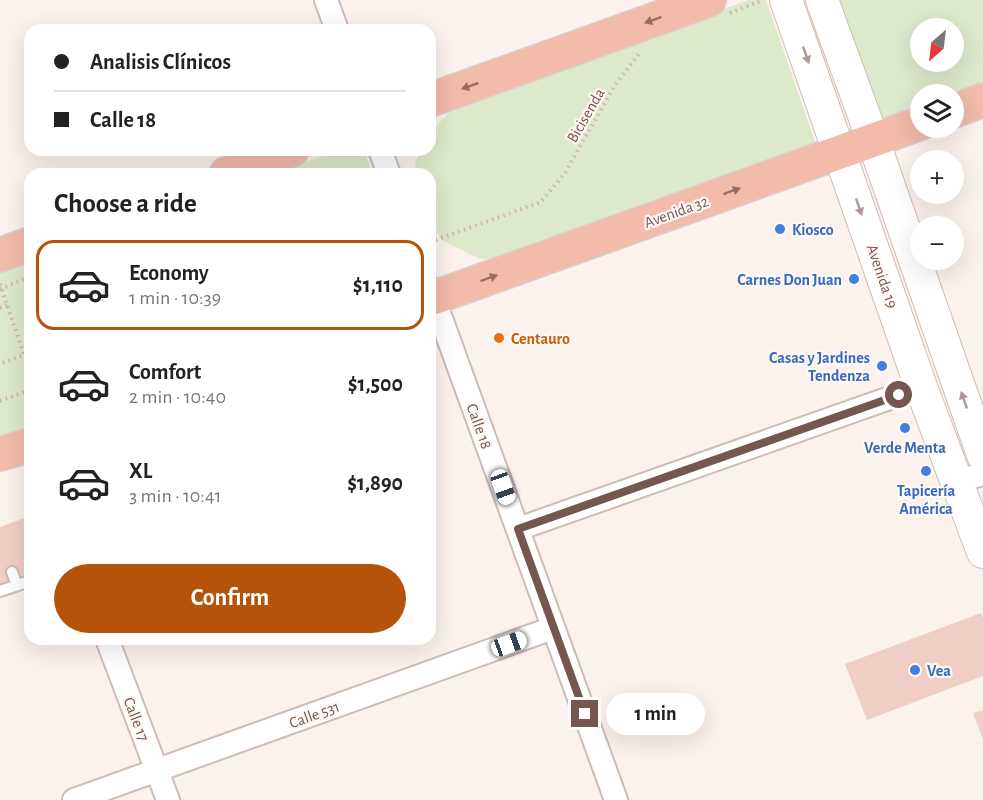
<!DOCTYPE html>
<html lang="en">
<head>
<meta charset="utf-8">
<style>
  :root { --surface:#fff; --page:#f6f6f6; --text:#222; --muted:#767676; --line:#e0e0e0; --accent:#b45309 }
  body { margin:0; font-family:"Alegreya Sans",sans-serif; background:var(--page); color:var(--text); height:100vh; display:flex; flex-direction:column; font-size:22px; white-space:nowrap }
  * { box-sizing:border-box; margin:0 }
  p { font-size:20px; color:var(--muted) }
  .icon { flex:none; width:33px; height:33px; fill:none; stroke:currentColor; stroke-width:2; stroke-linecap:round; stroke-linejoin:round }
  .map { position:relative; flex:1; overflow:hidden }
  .details { position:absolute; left:24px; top:168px; width:412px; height:477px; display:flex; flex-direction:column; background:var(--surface); border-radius:18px; box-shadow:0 6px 24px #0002 }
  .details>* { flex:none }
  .top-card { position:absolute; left:24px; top:24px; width:412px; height:132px; border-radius:18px; box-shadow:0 6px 24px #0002; display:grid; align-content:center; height:132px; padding:0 30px; background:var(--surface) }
  .needle { width:39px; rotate:208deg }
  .tools { position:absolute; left:910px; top:18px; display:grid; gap:12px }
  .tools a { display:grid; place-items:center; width:54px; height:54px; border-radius:50%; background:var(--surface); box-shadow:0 6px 24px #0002; font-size:30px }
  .end { position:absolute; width:27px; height:27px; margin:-14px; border:8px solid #765650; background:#fff; box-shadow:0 0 0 3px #fff }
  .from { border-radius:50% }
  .bubble { position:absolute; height:42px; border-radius:21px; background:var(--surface); box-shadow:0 6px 24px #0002; font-size:20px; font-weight:700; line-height:42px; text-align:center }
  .car { position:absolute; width:18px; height:36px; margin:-18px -9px; border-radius:8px; box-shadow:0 0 4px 2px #0007; background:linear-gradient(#fff 24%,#345 0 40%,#fff 0 76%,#345 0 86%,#fff 0) }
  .top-card b { display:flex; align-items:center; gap:21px; height:57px; font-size:22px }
  .top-card b+b { border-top:2px solid var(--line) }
  .top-card i { width:15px; height:15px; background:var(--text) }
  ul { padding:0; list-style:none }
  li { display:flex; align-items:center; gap:18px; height:90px; margin:0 12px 9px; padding:0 18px; border:3px solid transparent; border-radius:18px }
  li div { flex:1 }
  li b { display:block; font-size:22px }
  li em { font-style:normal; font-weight:700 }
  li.active { border-color:var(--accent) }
  li>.icon { width:54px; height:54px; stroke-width:1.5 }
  h2 { padding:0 30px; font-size:27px; line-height:72px }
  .action { display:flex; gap:12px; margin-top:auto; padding:12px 30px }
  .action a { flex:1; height:69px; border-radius:36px; background:var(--accent); color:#fff; font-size:24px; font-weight:700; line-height:69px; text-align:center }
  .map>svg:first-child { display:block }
</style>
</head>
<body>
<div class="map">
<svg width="983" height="800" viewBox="0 0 983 800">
  <rect width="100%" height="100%" fill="#fbf2ed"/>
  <g fill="#dde9cb" fill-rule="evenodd">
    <path d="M 748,0 L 766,0 L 817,147 L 514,258 L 480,259 L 442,240 L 431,223 L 430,174 L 417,174 L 415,163 L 421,150 L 430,150 L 431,131 L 451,111 Z"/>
    <path d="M 833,0 L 983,0 L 983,87 L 954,94 L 921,94 L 921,109 L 878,124 ZM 921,28 L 954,28 L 954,62 L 921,62 Z"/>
    <path d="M 339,150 L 364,150 L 372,174 L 273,174 Z"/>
    <path d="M 30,263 L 30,433 L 0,444 L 0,273 Z"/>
  </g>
  <g fill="#efcec6">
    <path d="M 30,516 L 30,579 L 0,590 L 0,527 Z"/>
    <path d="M 981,613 L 983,618 L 983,676 L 867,720 L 845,664 Z"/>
    <path d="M 983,710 L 983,739 L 973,713 Z"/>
  </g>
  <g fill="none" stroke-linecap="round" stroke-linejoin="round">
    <defs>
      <g id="service">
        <path d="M 12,572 L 17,585"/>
        <path d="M 0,591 L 30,581"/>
      </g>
      <g id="minor">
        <path d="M 326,0 L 337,30"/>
        <path d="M 380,150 L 389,174"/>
        <path d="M 430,288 L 616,800"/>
        <path d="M 958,481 L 983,474"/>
        <path d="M 518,529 L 921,387"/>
        <path d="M 107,639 L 168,800"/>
        <path d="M 74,800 L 553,628"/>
      </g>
      <g id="secondary">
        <path d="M 786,0 L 921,387 L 983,552"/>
        <path d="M 822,0 L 873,140 L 983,455"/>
      </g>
      <g id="trunk">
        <path d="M 430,100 L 709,0"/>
        <path d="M 954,111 L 983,100"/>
        <path d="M 226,174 L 292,150"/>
        <path d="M 0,255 L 30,244"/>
        <path d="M 430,299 L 921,123"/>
        <path d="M 0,454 L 30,445"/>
      </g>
    </defs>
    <use href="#service" stroke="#d0bbb5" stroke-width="14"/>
    <use href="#minor" stroke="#d0bbb5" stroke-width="26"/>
    <use href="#secondary" stroke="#d3bab2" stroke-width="34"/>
    <use href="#trunk" stroke="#d9d0ce" stroke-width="36"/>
    <g stroke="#d4b0a9" stroke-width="4" stroke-dasharray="1.5 4.5" stroke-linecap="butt">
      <path d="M 730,13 L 763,0"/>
      <path d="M 430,242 L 541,202 L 565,173 L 615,85 L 639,54"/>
      <path d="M 0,284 L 24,355 L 0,364"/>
      <path d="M 0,289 L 30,277"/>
      <path d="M 0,308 L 7,305"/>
      <path d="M 0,401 L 30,390"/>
    </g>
    <use href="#service" stroke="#fff" stroke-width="10"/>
    <use href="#minor" stroke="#fff" stroke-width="22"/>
    <use href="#secondary" stroke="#fff" stroke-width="32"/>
    <use href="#trunk" stroke="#f2bbaa" stroke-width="33"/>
  </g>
  <defs><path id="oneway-solid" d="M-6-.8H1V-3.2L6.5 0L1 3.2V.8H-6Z" transform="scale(1.5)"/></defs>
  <g fill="#956f66">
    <use href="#oneway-solid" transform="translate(653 20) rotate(160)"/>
    <use href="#oneway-solid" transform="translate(470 86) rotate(160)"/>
    <use href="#oneway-solid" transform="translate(732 191) rotate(-20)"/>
    <use href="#oneway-solid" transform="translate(489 278) rotate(-20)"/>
  </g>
  <g fill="#ad9a96">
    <use href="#oneway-solid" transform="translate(806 55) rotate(71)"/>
    <use href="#oneway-solid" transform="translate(859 207) rotate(71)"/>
    <use href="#oneway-solid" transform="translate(964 400) rotate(-109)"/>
  </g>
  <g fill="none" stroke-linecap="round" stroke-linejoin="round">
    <path stroke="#765650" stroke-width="8" d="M 585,714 L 518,529 L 899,395"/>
  </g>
  <g fill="#3f7fe0" stroke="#fef7f3" stroke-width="2">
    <circle cx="780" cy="229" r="6"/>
    <circle cx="854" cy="279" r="6"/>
    <circle cx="882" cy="366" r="6"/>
    <circle cx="905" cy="428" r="6"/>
    <circle cx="926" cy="471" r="6"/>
    <circle cx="915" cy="670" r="6"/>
  </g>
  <circle fill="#e8710a" stroke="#fef7f3" stroke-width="2" cx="499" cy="338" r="6"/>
  <g text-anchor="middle" stroke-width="4.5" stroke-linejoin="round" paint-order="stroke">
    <g font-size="16" fill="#765650" stroke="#fef7f3">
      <text transform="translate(585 115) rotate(-60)" y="6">Bicisenda</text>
      <text transform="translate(676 211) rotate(-20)" y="6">Avenida 32</text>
      <text transform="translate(883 276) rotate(71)" y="6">Avenida 19</text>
      <text transform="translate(480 426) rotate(70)" y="6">Calle 18</text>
      <text transform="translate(314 714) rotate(-20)" y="6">Calle 531</text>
      <text transform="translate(137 719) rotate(69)" y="6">Calle 17</text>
    </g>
    <g font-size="16" font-weight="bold" fill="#366cbe" stroke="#fef7f3" text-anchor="start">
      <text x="792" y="235">Kiosco</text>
      <text x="842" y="285" text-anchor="end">Carnes Don Juan</text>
      <text x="870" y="363" text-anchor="end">Casas y Jardines<tspan x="870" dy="18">Tendenza</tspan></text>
      <text x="905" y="453" text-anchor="middle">Verde Menta</text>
      <text x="926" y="496" text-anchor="middle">Tapicería<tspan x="926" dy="18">América</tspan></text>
      <text x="927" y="676">Vea</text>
    </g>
    <g font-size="16" font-weight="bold" fill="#c56008" stroke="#fef7f3" text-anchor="start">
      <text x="511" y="344">Centauro</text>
    </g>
  </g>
</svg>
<div class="tools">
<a><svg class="needle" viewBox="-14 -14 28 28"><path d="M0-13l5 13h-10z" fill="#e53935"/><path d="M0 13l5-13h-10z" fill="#767676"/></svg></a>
<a><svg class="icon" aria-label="layers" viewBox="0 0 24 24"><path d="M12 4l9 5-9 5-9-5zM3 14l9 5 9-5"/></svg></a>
<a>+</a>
<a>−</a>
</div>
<i class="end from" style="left:899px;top:395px"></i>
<i class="end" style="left:585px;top:714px"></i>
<div class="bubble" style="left:606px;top:693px;width:99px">1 min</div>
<i class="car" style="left:503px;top:487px;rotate:160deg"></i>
<i class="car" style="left:509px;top:644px;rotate:70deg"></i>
<div class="top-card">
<b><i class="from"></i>Analisis Clínicos</b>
<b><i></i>Calle 18</b>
</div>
<section class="details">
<h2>Choose a ride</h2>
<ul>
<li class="active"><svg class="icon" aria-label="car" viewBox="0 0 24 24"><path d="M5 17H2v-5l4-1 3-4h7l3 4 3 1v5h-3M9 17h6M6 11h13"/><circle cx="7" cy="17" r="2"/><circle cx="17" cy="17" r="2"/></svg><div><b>Economy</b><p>1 min · 10:39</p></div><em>$1,110</em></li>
<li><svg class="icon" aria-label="car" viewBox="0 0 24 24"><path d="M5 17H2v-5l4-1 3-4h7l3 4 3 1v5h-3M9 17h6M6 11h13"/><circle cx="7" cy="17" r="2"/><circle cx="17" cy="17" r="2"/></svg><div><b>Comfort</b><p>2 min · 10:40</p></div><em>$1,500</em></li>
<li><svg class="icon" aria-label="car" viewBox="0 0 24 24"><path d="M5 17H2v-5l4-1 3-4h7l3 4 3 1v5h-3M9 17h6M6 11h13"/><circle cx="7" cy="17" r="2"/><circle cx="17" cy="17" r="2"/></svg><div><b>XL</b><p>3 min · 10:41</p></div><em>$1,890</em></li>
</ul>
<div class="action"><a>Confirm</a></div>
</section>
</div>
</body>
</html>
